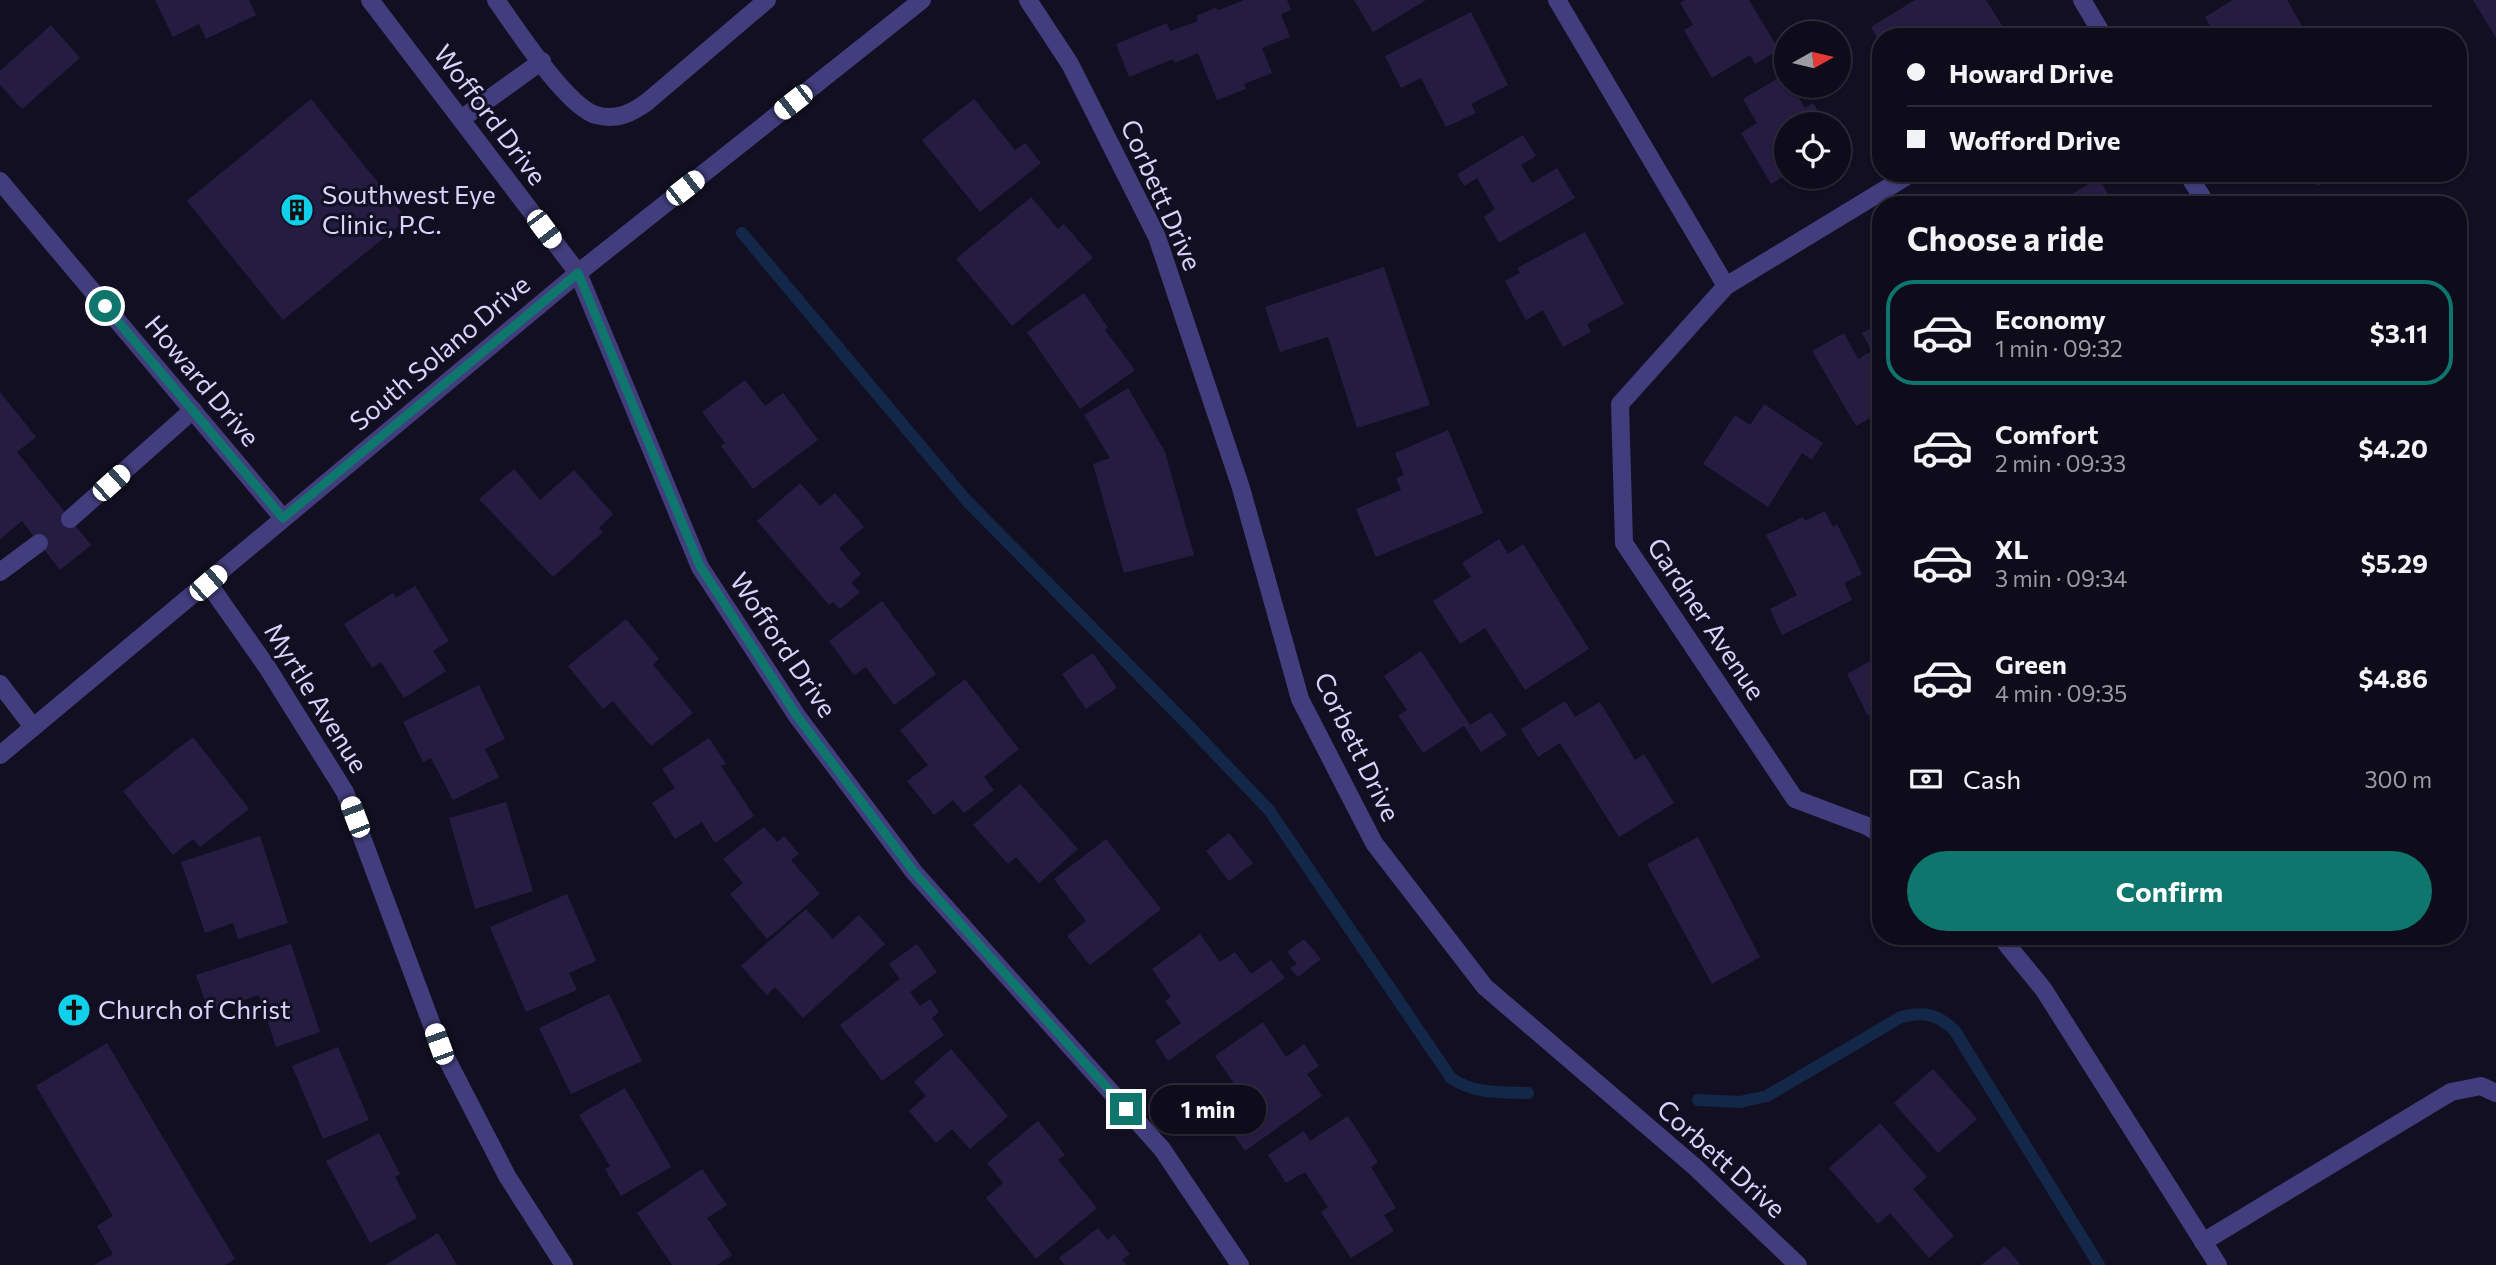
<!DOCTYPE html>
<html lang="en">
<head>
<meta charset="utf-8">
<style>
  :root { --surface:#0e0b1a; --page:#1c1927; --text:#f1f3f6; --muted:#9b9ba2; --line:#2e2b39; --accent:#0f766e }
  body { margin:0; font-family:Commissioner,sans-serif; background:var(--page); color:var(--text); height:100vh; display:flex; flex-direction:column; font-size:26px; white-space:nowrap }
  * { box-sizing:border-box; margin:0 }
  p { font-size:23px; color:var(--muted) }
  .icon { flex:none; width:38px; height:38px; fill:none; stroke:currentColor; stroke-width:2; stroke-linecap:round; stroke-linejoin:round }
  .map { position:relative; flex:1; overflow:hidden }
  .drawer { position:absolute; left:1872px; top:196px; width:595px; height:749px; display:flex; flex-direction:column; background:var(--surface); border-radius:28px; box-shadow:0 2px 5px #0004,0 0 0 2px var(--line) }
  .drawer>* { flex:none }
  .banner { position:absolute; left:1872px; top:28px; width:595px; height:154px; border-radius:28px; box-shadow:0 2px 5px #0004,0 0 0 2px var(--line); display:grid; align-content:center; height:154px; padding:0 35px; background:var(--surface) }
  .needle { width:46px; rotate:82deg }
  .fabs { position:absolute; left:1774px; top:21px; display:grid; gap:14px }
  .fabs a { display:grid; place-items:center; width:77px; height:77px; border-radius:50%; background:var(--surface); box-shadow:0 2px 5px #0004,0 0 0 2px var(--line); font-size:35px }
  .end { position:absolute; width:32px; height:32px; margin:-16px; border:9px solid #0f766e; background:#fff; box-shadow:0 0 0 4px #fff }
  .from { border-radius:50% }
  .bubble { position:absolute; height:49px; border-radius:24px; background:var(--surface); box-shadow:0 2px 5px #0004,0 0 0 2px var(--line); font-size:23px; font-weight:700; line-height:49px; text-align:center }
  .car { position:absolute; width:21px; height:42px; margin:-21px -10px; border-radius:9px; box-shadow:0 0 5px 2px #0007; background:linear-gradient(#fff 24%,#345 0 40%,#fff 0 76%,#345 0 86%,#fff 0) }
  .banner b { display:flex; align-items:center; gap:24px; height:66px; font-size:26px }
  .banner b+b { border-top:2px solid var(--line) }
  .banner i { width:18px; height:18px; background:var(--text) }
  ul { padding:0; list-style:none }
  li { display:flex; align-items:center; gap:21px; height:105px; margin:0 14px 10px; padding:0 21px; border:4px solid transparent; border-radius:28px }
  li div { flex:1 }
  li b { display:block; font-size:26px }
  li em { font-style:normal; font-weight:700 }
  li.current { border-color:var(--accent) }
  li>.icon { width:63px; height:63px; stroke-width:1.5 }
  h2 { padding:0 35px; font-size:32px; line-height:84px }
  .pay { display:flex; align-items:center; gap:18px; height:77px; padding:0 35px; font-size:26px }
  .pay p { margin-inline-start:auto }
  .primary-button { display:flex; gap:14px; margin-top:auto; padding:14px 35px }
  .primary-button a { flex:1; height:80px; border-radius:42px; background:var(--accent); color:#fff; font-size:28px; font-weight:700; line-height:80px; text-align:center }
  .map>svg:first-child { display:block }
</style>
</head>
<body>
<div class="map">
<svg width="2496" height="1265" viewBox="0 0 2496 1265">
  <rect width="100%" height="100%" fill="#130f22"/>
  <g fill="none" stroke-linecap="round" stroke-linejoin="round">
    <g stroke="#132748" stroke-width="12">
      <path d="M 742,233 L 967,501 L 1188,725 L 1269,810 L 1451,1078 C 1473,1094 1502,1092 1528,1093"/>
      <path d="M 1698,1100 L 1740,1102 L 1767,1096 L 1901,1017 C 1924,1011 1938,1014 1955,1031 L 2099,1265"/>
    </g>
  </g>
  <g fill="#251d41">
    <path d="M 155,0 L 249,0 L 256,15 L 206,39 L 199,24 L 173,37 Z"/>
    <path d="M 1244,0 L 1287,0 L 1291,10 L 1281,14 L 1290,37 L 1262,48 L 1272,73 L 1244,84 L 1246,89 L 1217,100 L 1198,53 L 1175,63 L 1173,59 L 1129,77 L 1116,44 L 1167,23 L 1170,31 L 1198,21 L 1196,16 L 1215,8 L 1219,10 Z"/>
    <path d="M 1354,0 L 1426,0 L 1373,32 Z"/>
    <path d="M 1685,0 L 1749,0 L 1779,50 L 1755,64 L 1750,55 L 1712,78 L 1684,30 L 1693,25 L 1680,3 Z"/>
    <path d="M 1915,0 L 1986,0 L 2008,35 L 2005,37 L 1881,37 L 1881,44 L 1871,27 Z"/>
    <path d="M 2233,0 L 2287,0 L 2305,31 L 2295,37 L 2216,37 L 2205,17 Z"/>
    <path d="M 2473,0 L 2496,0 L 2496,38 Z"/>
    <path d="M 1471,12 L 1508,85 L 1471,104 L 1476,113 L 1446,127 L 1421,78 L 1401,88 L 1385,56 Z"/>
    <path d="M 51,25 L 80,58 L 22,109 L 0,85 L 0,71 Z"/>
    <path d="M 1785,74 L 1787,86 L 1792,86 L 1805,108 L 1813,103 L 1826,124 L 1787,124 L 1787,174 L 1771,184 L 1741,133 L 1757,123 L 1743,99 Z"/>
    <path d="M 311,99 L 407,219 L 283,320 L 187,201 Z"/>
    <path d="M 974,99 L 1015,150 L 1025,143 L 1041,163 L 980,212 L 922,140 Z"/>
    <path d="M 1523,135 L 1536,156 L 1521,165 L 1532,183 L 1557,168 L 1575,198 L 1499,243 L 1484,217 L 1495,209 L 1477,178 L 1464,186 L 1457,174 Z"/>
    <path d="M 2310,173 L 2338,173 L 2318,186 Z"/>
    <path d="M 2099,178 L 2114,205 L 2053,205 Z"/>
    <path d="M 1031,197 L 1058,229 L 1064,224 L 1093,258 L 1012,326 L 956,259 Z"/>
    <path d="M 1585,232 L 1624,304 L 1587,324 L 1591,332 L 1563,347 L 1543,310 L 1526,320 L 1505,281 L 1520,273 L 1517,268 Z"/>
    <path d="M 1384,267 L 1430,405 L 1357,428 L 1328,337 L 1280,352 L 1265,307 Z"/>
    <path d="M 1084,293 L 1108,328 L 1105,330 L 1135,370 L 1080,409 L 1027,332 Z"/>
    <path d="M 1881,323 L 1881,412 L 1856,426 L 1812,351 L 1844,333 L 1858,359 L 1872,351 L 1862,333 Z"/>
    <path d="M 745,380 L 765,406 L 783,393 L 818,440 L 753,489 L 721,446 L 725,443 L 702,412 Z"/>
    <path d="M 1128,388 L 1165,452 L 1194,555 L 1124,573 L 1093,464 L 1110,458 L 1084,415 Z"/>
    <path d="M 0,392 L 36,437 L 17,452 L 91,545 L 60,570 L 22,521 L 0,539 Z"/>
    <path d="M 1764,404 L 1823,443 L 1812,460 L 1802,453 L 1768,507 L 1703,464 L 1735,415 L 1750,425 Z"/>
    <path d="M 1448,430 L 1483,513 L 1376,557 L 1356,509 L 1401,490 L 1396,478 L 1404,475 L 1395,453 Z"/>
    <path d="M 514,469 L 540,500 L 574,470 L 613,514 L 599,528 L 603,532 L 553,577 L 479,499 Z"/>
    <path d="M 800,483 L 820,506 L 835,493 L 864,527 L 839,548 L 861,574 L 851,583 L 860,592 L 840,609 L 833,602 L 829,605 L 757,521 Z"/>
    <path d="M 1825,511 L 1833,527 L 1837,524 L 1862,574 L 1844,583 L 1852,600 L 1782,635 L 1770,609 L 1797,595 L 1766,535 L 1803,517 L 1805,521 Z"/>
    <path d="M 1499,539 L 1508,554 L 1523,544 L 1589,649 L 1525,690 L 1485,628 L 1460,644 L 1433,601 L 1471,577 L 1462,563 Z"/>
    <path d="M 415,586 L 449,641 L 433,651 L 446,671 L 404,698 L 381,662 L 372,668 L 344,624 L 393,593 L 396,598 Z"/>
    <path d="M 882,601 L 936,674 L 894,705 L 866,667 L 854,675 L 829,641 Z"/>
    <path d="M 626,619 L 659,659 L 653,665 L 693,713 L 651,746 L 613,701 L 603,709 L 568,666 Z"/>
    <path d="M 1421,651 L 1470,725 L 1491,712 L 1507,735 L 1481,752 L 1464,726 L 1423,753 L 1398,715 L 1407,710 L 1384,676 Z"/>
    <path d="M 1093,653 L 1117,688 L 1086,709 L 1062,674 Z"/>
    <path d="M 1881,655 L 1881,709 L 1868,716 L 1847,674 Z"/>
    <path d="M 965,679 L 1019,749 L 984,777 L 994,790 L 964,813 L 953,800 L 934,815 L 907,781 L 928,765 L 900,730 Z"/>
    <path d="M 479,685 L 505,739 L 485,749 L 499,777 L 453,800 L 431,758 L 423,762 L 403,722 Z"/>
    <path d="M 1565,701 L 1575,717 L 1600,702 L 1635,760 L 1644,754 L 1674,803 L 1619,837 L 1560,743 L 1538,757 L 1521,729 Z"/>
    <path d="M 193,737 L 249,809 L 200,847 L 193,839 L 173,855 L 123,791 Z"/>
    <path d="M 709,738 L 726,764 L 721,766 L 754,816 L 715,843 L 702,822 L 675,839 L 652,803 L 675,788 L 662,769 Z"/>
    <path d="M 1020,784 L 1078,849 L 1039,883 L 1016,857 L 1008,864 L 973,825 Z"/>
    <path d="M 506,802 L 533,891 L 475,909 L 449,818 Z"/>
    <path d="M 764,827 L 777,842 L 784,836 L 799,854 L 791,860 L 820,894 L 767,939 L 730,894 L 743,883 L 723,859 Z"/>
    <path d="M 1229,833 L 1253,863 L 1229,881 L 1206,851 Z"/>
    <path d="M 260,836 L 288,923 L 238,939 L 233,923 L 205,933 L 181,862 Z"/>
    <path d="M 1698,837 L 1760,957 L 1712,984 L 1647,864 Z"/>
    <path d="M 1106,839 L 1161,909 L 1090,965 L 1067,936 L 1086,921 L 1054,879 Z"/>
    <path d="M 567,894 L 596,961 L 569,973 L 577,990 L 526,1012 L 490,927 Z"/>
    <path d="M 806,909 L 833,939 L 859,915 L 885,944 L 803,1018 L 775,987 L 767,995 L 741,966 Z"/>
    <path d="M 1200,934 L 1220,962 L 1235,952 L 1251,974 L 1271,960 L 1285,978 L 1168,1061 L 1155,1041 L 1181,1023 L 1165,1001 L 1171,997 L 1152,969 Z"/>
    <path d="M 1304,939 L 1321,959 L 1298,977 L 1290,968 L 1297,964 L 1287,952 Z"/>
    <path d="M 291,944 L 320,1032 L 276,1047 L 259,995 L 209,1012 L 196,975 Z"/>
    <path d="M 917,944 L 937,972 L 910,992 L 920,1006 L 930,999 L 939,1012 L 932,1018 L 944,1035 L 882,1081 L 840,1025 L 900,979 L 889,964 Z"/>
    <path d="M 609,994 L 642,1061 L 571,1094 L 539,1028 Z"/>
    <path d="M 1263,1022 L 1286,1057 L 1304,1044 L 1319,1066 L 1307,1074 L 1322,1096 L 1245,1151 L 1227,1125 L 1241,1115 L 1228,1095 L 1238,1089 L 1215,1056 Z"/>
    <path d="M 107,1043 L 235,1259 L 225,1265 L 94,1265 L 113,1254 L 97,1226 L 113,1216 L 36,1086 Z"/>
    <path d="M 338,1047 L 369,1120 L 323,1139 L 292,1066 Z"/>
    <path d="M 951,1049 L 1008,1116 L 970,1149 L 952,1129 L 936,1143 L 909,1111 L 926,1096 L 914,1082 Z"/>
    <path d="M 1933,1069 L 1977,1119 L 1938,1153 L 1894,1103 Z"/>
    <path d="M 625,1088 L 671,1167 L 621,1196 L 605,1169 L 610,1166 L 579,1115 Z"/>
    <path d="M 1348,1116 L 1378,1162 L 1371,1167 L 1396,1208 L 1384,1215 L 1394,1231 L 1351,1258 L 1321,1212 L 1328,1207 L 1305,1172 L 1286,1183 L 1268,1155 L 1304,1131 L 1310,1141 Z"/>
    <path d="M 1038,1121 L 1065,1155 L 1058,1160 L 1097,1208 L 1036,1259 L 986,1198 L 1003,1183 L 987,1163 Z"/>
    <path d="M 1880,1123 L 1927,1177 L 1913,1189 L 1954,1236 L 1929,1258 L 1890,1213 L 1878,1224 L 1829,1168 Z"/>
    <path d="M 379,1133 L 400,1174 L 395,1177 L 417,1218 L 370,1243 L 326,1161 Z"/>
    <path d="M 702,1169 L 727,1205 L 707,1218 L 732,1255 L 717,1265 L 672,1265 L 637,1213 Z"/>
    <path d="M 1098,1228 L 1108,1240 L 1114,1234 L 1130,1254 L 1122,1260 L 1127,1265 L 1065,1265 L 1059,1258 Z"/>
    <path d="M 438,1233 L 457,1265 L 385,1265 Z"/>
    <path d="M 2005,1246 L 2021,1265 L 1981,1265 Z"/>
  </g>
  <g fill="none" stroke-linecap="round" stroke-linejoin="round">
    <g stroke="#423e7d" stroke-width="18">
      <path d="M 496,0 C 515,27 567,107 596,115 C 616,121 632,113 647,102 L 767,0"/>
      <path d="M 461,119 L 542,61"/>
      <path d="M 70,519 L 193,410"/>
      <path d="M 0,572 L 39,543"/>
      <path d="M 0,684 L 33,727"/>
      <path d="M 1867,826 L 1881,835"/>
      <path d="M 2000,936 L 2044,990 L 2218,1265"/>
      <path d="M 2203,1242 L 2451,1092 L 2481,1086 L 2496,1093"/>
    </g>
    <g stroke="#423e7d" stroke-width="18">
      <path d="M 370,0 L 578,273 L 700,567 L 797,716 L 914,872 L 1162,1149 L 1240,1265"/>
      <path d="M 1028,0 L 1070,64 L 1157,237 L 1241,488 L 1300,699 L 1374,843 L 1485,987 L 1695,1167 L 1798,1265"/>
      <path d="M 1557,0 L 1726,286 L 1620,404 L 1624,543 L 1795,799 L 1867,826"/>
      <path d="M 2082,0 L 2104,37"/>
      <path d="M 2187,173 L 2207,205"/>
      <path d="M 0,181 L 283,518"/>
      <path d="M 1726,286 L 1912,173"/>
      <path d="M 208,583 L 267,667 L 345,792 L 439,1044 L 507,1176 L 564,1265"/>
    </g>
    <path stroke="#423e7d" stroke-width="18" d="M 0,755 L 578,273 L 922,0"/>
  </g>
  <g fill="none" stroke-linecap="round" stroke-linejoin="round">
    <path stroke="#0f766e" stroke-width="9" d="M 105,306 L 283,518 L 578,273 L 700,566 L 797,716 L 914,872 L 1126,1109"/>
  </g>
  <defs>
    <symbol id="building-disc" viewBox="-11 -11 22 22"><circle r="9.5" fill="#11d0ea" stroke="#130f22"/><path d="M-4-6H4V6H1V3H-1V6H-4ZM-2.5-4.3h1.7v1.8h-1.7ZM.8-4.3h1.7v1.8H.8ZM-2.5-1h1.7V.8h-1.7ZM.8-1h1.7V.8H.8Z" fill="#111"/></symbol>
    <symbol id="church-disc" viewBox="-11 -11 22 22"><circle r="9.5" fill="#11d0ea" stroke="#130f22"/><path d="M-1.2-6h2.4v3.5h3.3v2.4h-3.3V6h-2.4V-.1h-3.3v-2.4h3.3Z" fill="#111"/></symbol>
  </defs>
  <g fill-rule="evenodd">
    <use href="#building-disc" x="278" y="191" width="38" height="38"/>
    <use href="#church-disc" x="55" y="991" width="38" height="38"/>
  </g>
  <g text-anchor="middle" stroke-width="6" stroke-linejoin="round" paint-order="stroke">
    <g font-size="26" fill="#d9d3fc" stroke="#130f22">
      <text transform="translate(490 115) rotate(53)" y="9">Wofford Drive</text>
      <text transform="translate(1161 195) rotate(66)" y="9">Corbett Drive</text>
      <text transform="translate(440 353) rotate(-40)" y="9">South Solano Drive</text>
      <text transform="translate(202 381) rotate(50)" y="9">Howard Drive</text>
      <text transform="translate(1706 619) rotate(56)" y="9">Gardner Avenue</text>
      <text transform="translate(783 645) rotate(56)" y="9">Wofford Drive</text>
      <text transform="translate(316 698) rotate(58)" y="9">Myrtle Avenue</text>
      <text transform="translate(1357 747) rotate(64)" y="9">Corbett Drive</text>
      <text transform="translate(1721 1159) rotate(42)" y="9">Corbett Drive</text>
    </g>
    <g font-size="26" fill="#d9d3fc" stroke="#130f22" text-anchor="start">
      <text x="322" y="204">Southwest Eye<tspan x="322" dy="30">Clinic, P.C.</tspan></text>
      <text x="98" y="1019">Church of Christ</text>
    </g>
  </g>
</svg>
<div class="fabs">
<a><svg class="needle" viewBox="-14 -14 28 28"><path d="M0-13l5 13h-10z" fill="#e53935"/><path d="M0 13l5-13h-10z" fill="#9b9ba2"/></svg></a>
<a><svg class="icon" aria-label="locate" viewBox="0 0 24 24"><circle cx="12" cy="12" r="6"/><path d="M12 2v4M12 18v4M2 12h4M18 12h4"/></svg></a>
</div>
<i class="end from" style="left:105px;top:306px"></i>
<i class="end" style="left:1126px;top:1109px"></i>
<div class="bubble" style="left:1150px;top:1085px;width:116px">1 min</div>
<i class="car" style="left:793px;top:102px;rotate:232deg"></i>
<i class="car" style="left:685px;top:188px;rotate:52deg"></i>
<i class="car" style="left:544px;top:229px;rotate:143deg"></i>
<i class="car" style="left:111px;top:483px;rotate:48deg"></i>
<i class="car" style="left:208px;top:583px;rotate:49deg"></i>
<i class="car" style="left:355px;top:817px;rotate:339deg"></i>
<i class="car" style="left:439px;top:1044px;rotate:340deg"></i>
<div class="banner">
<b><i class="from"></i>Howard Drive</b>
<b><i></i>Wofford Drive</b>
</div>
<section class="drawer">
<h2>Choose a ride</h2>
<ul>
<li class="current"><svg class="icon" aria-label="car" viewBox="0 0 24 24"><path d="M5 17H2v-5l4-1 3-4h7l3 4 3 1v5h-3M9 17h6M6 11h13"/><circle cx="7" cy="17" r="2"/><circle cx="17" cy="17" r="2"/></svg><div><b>Economy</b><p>1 min · 09:32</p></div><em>$3.11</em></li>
<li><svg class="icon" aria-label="car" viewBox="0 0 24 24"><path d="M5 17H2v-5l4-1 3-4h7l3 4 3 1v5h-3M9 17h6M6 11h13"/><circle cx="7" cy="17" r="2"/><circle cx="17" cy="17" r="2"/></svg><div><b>Comfort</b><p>2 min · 09:33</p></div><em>$4.20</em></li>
<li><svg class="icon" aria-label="car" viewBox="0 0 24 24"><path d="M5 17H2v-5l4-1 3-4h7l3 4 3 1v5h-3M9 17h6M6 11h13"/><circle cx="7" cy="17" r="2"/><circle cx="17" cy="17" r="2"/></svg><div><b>XL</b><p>3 min · 09:34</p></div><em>$5.29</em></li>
<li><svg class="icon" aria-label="car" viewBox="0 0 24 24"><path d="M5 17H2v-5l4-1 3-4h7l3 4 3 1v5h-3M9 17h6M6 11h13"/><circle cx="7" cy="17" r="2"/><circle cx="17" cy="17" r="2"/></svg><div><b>Green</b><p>4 min · 09:35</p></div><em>$4.86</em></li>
</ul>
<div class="pay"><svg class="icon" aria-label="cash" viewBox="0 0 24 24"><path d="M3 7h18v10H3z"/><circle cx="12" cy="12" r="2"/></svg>Cash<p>300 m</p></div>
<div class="primary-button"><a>Confirm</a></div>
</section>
</div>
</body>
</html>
